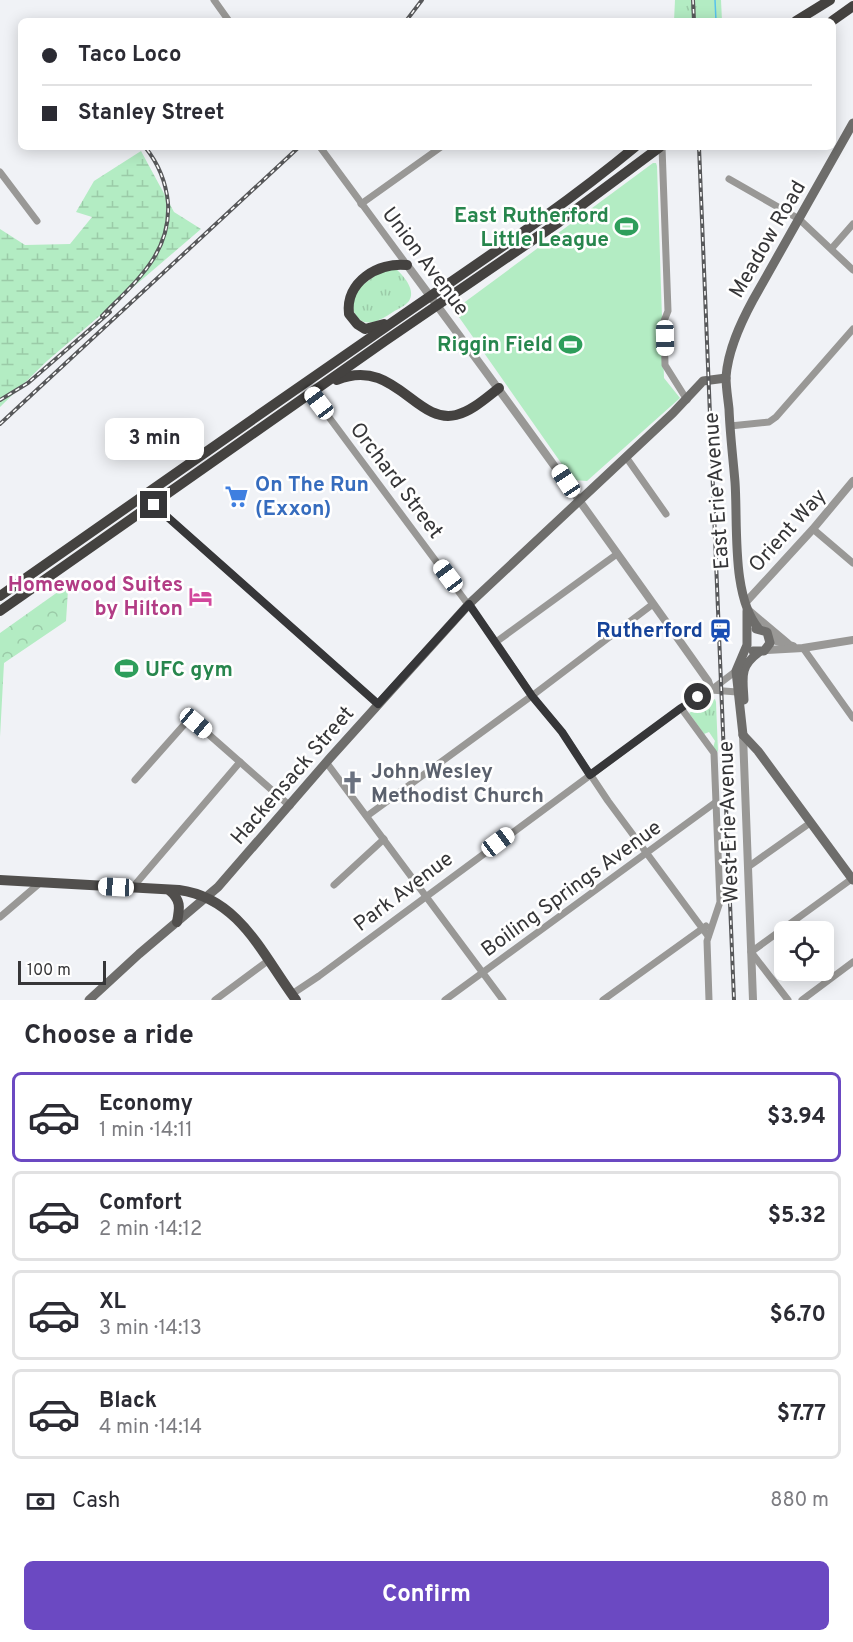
<!DOCTYPE html>
<html lang="en">
<head>
<meta charset="utf-8">
<style>
  :root { --surface:#fff; --page:#f7f7f7; --text:#2b2b33; --muted:#7c7c81; --line:#e1e1e2; --accent:#6b49c2 }
  body { margin:0; font-family:Overpass,sans-serif; background:var(--page); color:var(--text); height:100vh; display:flex; flex-direction:column; font-size:22px; white-space:nowrap }
  * { box-sizing:border-box; margin:0 }
  p { font-size:20px; color:var(--muted) }
  .icon { flex:none; width:33px; height:33px; fill:none; stroke:currentColor; stroke-width:2; stroke-linecap:round; stroke-linejoin:round }
  .map { position:relative; height:1000px; overflow:hidden }
  .sheet { display:flex; flex-direction:column; background:var(--surface); flex:1 }
  .sheet>* { flex:none }
  .hud { position:absolute; left:18px; top:18px; width:818px; height:132px; border-radius:9px; box-shadow:0 3px 15px #0003; display:grid; align-content:center; height:132px; padding:0 24px; background:var(--surface) }
  .fabs { position:absolute; left:774px; top:921px; display:grid; gap:12px }
  .fabs a { display:grid; place-items:center; width:60px; height:60px; border-radius:9px; background:var(--surface); box-shadow:0 3px 15px #0003; font-size:30px }
  .scale { position:absolute; left:18px; bottom:15px; width:88px; box-sizing:border-box; padding-left:6px; border:3px solid #363638; border-top:0; font-size:16px; line-height:21px; white-space:nowrap; color:#363638; -webkit-text-stroke:4px #fff; paint-order:stroke }
  .end { position:absolute; width:27px; height:27px; margin:-14px; border:8px solid #363638; background:#fff; box-shadow:0 0 0 3px #fff }
  .from { border-radius:50% }
  .bubble { position:absolute; height:42px; border-radius:9px; background:var(--surface); box-shadow:0 3px 15px #0003; font-size:20px; font-weight:700; line-height:42px; text-align:center }
  .car { position:absolute; width:18px; height:36px; margin:-18px -9px; border-radius:8px; box-shadow:0 0 4px 2px #0007; background:linear-gradient(#fff 24%,#345 0 40%,#fff 0 76%,#345 0 86%,#fff 0) }
  .hud b { display:flex; align-items:center; gap:21px; height:57px; font-size:22px }
  .hud b+b { border-top:2px solid var(--line) }
  .hud i { width:15px; height:15px; background:var(--text) }
  ul { padding:0; list-style:none }
  li { display:flex; align-items:center; gap:18px; height:90px; margin:0 12px 9px; padding:0 12px; border:3px solid var(--line); border-radius:9px }
  li div { flex:1 }
  li b { display:block; font-size:22px }
  li em { font-style:normal; font-weight:700 }
  li.active { border-color:var(--accent) }
  li>.icon { width:54px; height:54px; stroke-width:1.5 }
  h2 { padding:0 24px; font-size:27px; line-height:72px }
  .pay { display:flex; align-items:center; gap:15px; height:66px; padding:0 24px; font-size:22px }
  .pay p { margin-inline-start:auto }
  .primary-button { display:flex; gap:12px; margin-top:auto; padding:12px 24px }
  .primary-button a { flex:1; height:69px; border-radius:9px; background:var(--accent); color:#fff; font-size:24px; font-weight:700; line-height:69px; text-align:center }
  .map>svg:first-child { display:block }
</style>
</head>
<body>
<div class="map">
<svg width="853" height="1000" viewBox="0 0 853 1000">
  <defs>
    <pattern id="grass-tufts" width="24" height="20" patternUnits="userSpaceOnUse" patternTransform="scale(1.5)"><rect width="24" height="20" fill="#b3ecc3"/><path d="M3 7l-1-3M5 7V3M7 7l1-3M15 17l-1-3M17 17v-4M19 17l1-3" fill="none" stroke="#9bcba8"/></pattern>
    <pattern id="forest-crowns" width="20" height="18" patternUnits="userSpaceOnUse" patternTransform="scale(1.5)"><rect width="20" height="18" fill="#b3ecc3"/><path d="M2 6a3 3 0 1 1 6 0M12 15a3 3 0 1 1 6 0" fill="none" stroke="#9bcba8"/></pattern>
    <pattern id="wetland-marsh" width="20" height="14" patternUnits="userSpaceOnUse" patternTransform="scale(1.5)"><rect width="20" height="14" fill="#b3ecc3"/><path d="M1 5h8M5 5V1M11 12h8M15 12V8" fill="none" stroke="#9bcba8"/></pattern>
  </defs>
  <rect width="100%" height="100%" fill="#f0f2f6"/>
  <g fill="url(#grass-tufts)">
    <path d="M 675,0 L 721,0 L 722,21 L 674,21 Z"/>
    <path d="M 396,269 C 405,277 416,291 409,301 C 405,306 398,309 393,312 C 377,323 359,331 352,306 L 357,289 L 383,270 Z"/>
    <path d="M 715,699 L 716,702 L 718,752 L 713,748 L 715,741 L 709,732 L 704,734 L 689,713 Z"/>
  </g>
  <path fill="url(#forest-crowns)" d="M 62,589 L 68,590 L 66,621 L 4,663 L 0,737 L 0,633 Z"/>
  <path fill="url(#wetland-marsh)" d="M 141,151 L 174,212 L 201,229 L 47,361 L 0,407 L 0,229 L 25,245 L 70,244 L 92,217 L 76,212 L 94,181 Z"/>
  <path fill="#b3ecc3" d="M 653,163 L 656,163 L 657,166 L 664,378 L 680,398 L 587,481 L 573,480 L 454,310 Z"/>
  <g fill="none" stroke-linecap="round" stroke-linejoin="round">
    <path stroke="#57c2ed" stroke-width="1.5" d="M 715,0 L 716,21"/>
    <g stroke="#999896" stroke-width="7">
      <path d="M 214,0 L 229,21"/>
      <path d="M 320,147 L 407,265"/>
      <path d="M 662,147 L 668,311 L 664,321 L 665,365 L 687,400"/>
      <path d="M 0,172 L 37,221"/>
      <path d="M 729,179 L 799,219 L 853,270"/>
      <path d="M 361,204 L 441,147"/>
      <path d="M 832,248 L 853,224"/>
      <path d="M 311,393 L 496,642 L 532,696 L 562,732 L 608,801 L 708,936"/>
      <path d="M 730,426 L 769,422 L 776,417 L 853,329"/>
      <path d="M 626,457 L 666,514"/>
      <path d="M 154,505 L 378,704"/>
      <path d="M 813,529 L 853,563"/>
      <path d="M 750,611 L 788,643"/>
      <path d="M 496,642 L 617,554"/>
      <path d="M 803,648 L 853,718"/>
      <path d="M 711,690 L 737,692"/>
      <path d="M 681,708 L 714,753 L 720,902 L 707,941 L 709,1000"/>
      <path d="M 326,762 L 503,1000"/>
      <path d="M 135,780 L 190,718 L 290,806"/>
      <path d="M 367,816 L 537,692 L 653,604"/>
      <path d="M 748,867 L 810,823"/>
      <path d="M 334,885 L 384,839"/>
      <path d="M 133,887 L 240,762"/>
      <path d="M 0,917 L 41,882"/>
      <path d="M 292,994 L 319,976 L 681,708 L 711,690 L 736,671"/>
      <path d="M 215,1000 L 269,960"/>
      <path d="M 445,1000 L 716,802"/>
      <path d="M 603,1000 L 706,926"/>
      <path d="M 788,1000 L 751,952 L 853,878"/>
      <path d="M 802,1000 L 853,962"/>
    </g>
    <g stroke="#999896" stroke-width="8">
      <path d="M 407,265 C 509,402 609,541 708,681 L 711,690"/>
      <path d="M 746,602 L 813,529 L 853,481"/>
      <path d="M 770,637 L 776,641 L 793,646"/>
      <path d="M 767,650 L 803,648 L 853,640"/>
      <path d="M 743,735 L 753,1000"/>
    </g>
    <g stroke="#6e6d6b" stroke-width="9">
      <path d="M 759,629 C 731,597 738,524 735,482 C 733,458 730,434 729,409 C 728,399 726,388 726,377 C 728,350 740,324 753,300 L 853,123"/>
      <path d="M 753,651 L 764,651 L 770,643 L 767,632 L 756,629"/>
      <path d="M 744,700 C 743,678 739,667 758,653"/>
      <path d="M 743,735 L 758,751 L 853,880"/>
      <path d="M 743,735 L 736,671 L 747,645 L 747,611"/>
      <path d="M 89,1000 L 139,954 L 218,887 L 330,758 L 469,604 L 673,413 L 703,381 L 726,378"/>
    </g>
    <g stroke="#514f4d" stroke-width="10">
      <path d="M 0,880 L 179,890 C 240,898 263,956 296,1000"/>
      <path d="M 169,890 C 181,900 180,907 177,922"/>
    </g>
    <g stroke="#444240" stroke-width="10">
      <path d="M 796,21 L 830,0"/>
      <path d="M 832,21 L 853,6"/>
      <path d="M 384,324 L 365,329 L 357,324 L 349,314 C 345,282 378,262 407,265"/>
      <path d="M 337,380 C 394,356 416,425 456,415 C 472,411 486,398 499,388"/>
      <path d="M 0,596 C 126,508 251,420 377,333 C 464,272 553,215 635,147"/>
      <path d="M 0,611 L 385,341 L 559,222 L 660,147"/>
    </g>
    <defs>
      <g id="rail">
        <path d="M 693,0 L 694,21"/>
        <path d="M 406,21 L 422,0"/>
        <path d="M 699,147 L 734,1000"/>
        <path d="M 102,316 C 135,282 171,254 168,203 C 166,182 158,163 145,147"/>
        <path d="M 0,400 L 28,383 L 110,312"/>
        <path d="M 0,424 L 299,147"/>
      </g>
    </defs>
    <use href="#rail" stroke="#57585a" stroke-width="4"/>
    <use href="#rail" stroke="#fff" stroke-width="1.5" stroke-dasharray="4.5" stroke-linecap="butt"/>
  </g>
  <g fill="none" stroke-linecap="round" stroke-linejoin="round">
    <path stroke="#363638" stroke-width="8" d="M 154,505 L 378,704 L 469,604 L 532,696 L 562,732 L 590,775 L 681,708 L 698,697"/>
  </g>
  <defs>
    <symbol id="stadium-bare" viewBox="-9 -9 18 18"><path d="M0-5a6.5 5 0 1 0 0 10a6.5 5 0 1 0 0-10ZM-3.5-1.8h7v3.6h-7Z" fill="#2e9e5b" stroke="#fff" stroke-width="2.5" paint-order="stroke"/></symbol>
    <symbol id="supermarket-bare" viewBox="-9 -9 18 18"><path d="M-6-5.5h2.5l.6 2H6L4.5 2H-2.5L-4.4-4H-6ZM-1.5 3.2a1.3 1.3 0 1 0 .1 0ZM3 3.2a1.3 1.3 0 1 0 .1 0Z" fill="#3f7fe0" stroke="#fff" stroke-width="2.5" paint-order="stroke"/></symbol>
    <symbol id="hotel-bare" viewBox="-9 -9 18 18"><path d="M-6-4.5h1.5V1H6V5H4.5V3h-9V5H-6ZM-4 0a1.8 1.8 0 1 1 3.6 0ZM.5 0V-2.5h3Q6-2.5 6 0Z" fill="#d1479c" stroke="#fff" stroke-width="2.5" paint-order="stroke"/></symbol>
    <symbol id="station-bare" viewBox="-9 -9 18 18"><path d="M-3-6H3Q5-6 5-4V2Q5 4 3 4L4.5 6H3L1.5 4h-3L-3 6H-4.5L-3 4Q-5 4-5 2V-4Q-5-6-3-6ZM-3.5-4v3h7v-3ZM-3.5 1v1.5H-2V1ZM2 1v1.5H3.5V1Z" fill="#1a4fb4" stroke="#fff" stroke-width="2.5" paint-order="stroke"/></symbol>
    <symbol id="church-bare" viewBox="-9 -9 18 18"><path d="M-1.2-6h2.4v3.5h3.3v2.4h-3.3V6h-2.4V-.1h-3.3v-2.4h3.3Z" fill="#6b7280" stroke="#fff" stroke-width="2.5" paint-order="stroke"/></symbol>
  </defs>
  <g fill-rule="evenodd">
    <use href="#stadium-bare" x="610" y="210" width="33" height="33"/>
    <use href="#stadium-bare" x="554" y="328" width="33" height="33"/>
    <use href="#supermarket-bare" x="220" y="480" width="33" height="33"/>
    <use href="#hotel-bare" x="184" y="580" width="33" height="33"/>
    <use href="#station-bare" x="704" y="614" width="33" height="33"/>
    <use href="#stadium-bare" x="110" y="652" width="33" height="33"/>
    <use href="#church-bare" x="336" y="766" width="33" height="33"/>
  </g>
  <g text-anchor="middle" stroke-width="5" stroke-linejoin="round" paint-order="stroke">
    <g font-size="21" font-weight="bold" fill="#27864d" stroke="#fff" text-anchor="end">
      <text x="609" y="222">East Rutherford<tspan x="609" dy="24">Little League</tspan></text>
      <text x="553" y="351">Riggin Field</text>
      <text x="145" y="676" text-anchor="start">UFC gym</text>
    </g>
    <g font-size="21" fill="#363638" stroke="#fff">
      <text transform="translate(767 239) rotate(-60)" y="7">Meadow Road</text>
      <text transform="translate(426 261) rotate(53)" y="7">Union Avenue</text>
      <text transform="translate(397 480) rotate(53)" y="7">Orchard Street</text>
      <text transform="translate(716 491) rotate(-94)" y="7">East Erie Avenue</text>
      <text transform="translate(787 530) rotate(-48)" y="7">Orient Way</text>
      <text transform="translate(292 775) rotate(-49)" y="7">Hackensack Street</text>
      <text transform="translate(728 822) rotate(-92)" y="7">West Erie Avenue</text>
      <text transform="translate(571 888) rotate(-36)" y="7">Boiling Springs Avenue</text>
      <text transform="translate(403 891) rotate(-37)" y="7">Park Avenue</text>
    </g>
    <g font-size="21" font-weight="bold" fill="#366cbe" stroke="#fff" text-anchor="start">
      <text x="255" y="491">On The Run<tspan x="255" dy="24">(Exxon)</tspan></text>
    </g>
    <g font-size="21" font-weight="bold" fill="#b23c85" stroke="#fff" text-anchor="end">
      <text x="183" y="591">Homewood Suites<tspan x="183" dy="24">by Hilton</tspan></text>
    </g>
    <g font-size="21" font-weight="bold" fill="#164399" stroke="#fff" text-anchor="end">
      <text x="703" y="637">Rutherford</text>
    </g>
    <g font-size="21" font-weight="bold" fill="#5b616d" stroke="#fff" text-anchor="start">
      <text x="371" y="778">John Wesley<tspan x="371" dy="24">Methodist Church</tspan></text>
    </g>
  </g>
</svg>
<div class="fabs">
<a><svg class="icon" aria-label="locate" viewBox="0 0 24 24"><circle cx="12" cy="12" r="6"/><path d="M12 2v4M12 18v4M2 12h4M18 12h4"/></svg></a>
</div>
<div class="scale">100 m</div>
<i class="end from" style="left:698px;top:697px"></i>
<i class="end" style="left:154px;top:505px"></i>
<div class="bubble" style="left:105px;top:418px;width:99px">3 min</div>
<i class="car" style="left:665px;top:338px;rotate:179deg"></i>
<i class="car" style="left:319px;top:403px;rotate:323deg"></i>
<i class="car" style="left:566px;top:481px;rotate:326deg"></i>
<i class="car" style="left:448px;top:576px;rotate:323deg"></i>
<i class="car" style="left:196px;top:723px;rotate:130deg"></i>
<i class="car" style="left:498px;top:842px;rotate:53deg"></i>
<i class="car" style="left:116px;top:887px;rotate:273deg"></i>
<div class="hud">
<b><i class="from"></i>Taco Loco</b>
<b><i></i>Stanley Street</b>
</div>
</div>
<section class="sheet">
<h2>Choose a ride</h2>
<ul>
<li class="active"><svg class="icon" aria-label="car" viewBox="0 0 24 24"><path d="M5 17H2v-5l4-1 3-4h7l3 4 3 1v5h-3M9 17h6M6 11h13"/><circle cx="7" cy="17" r="2"/><circle cx="17" cy="17" r="2"/></svg><div><b>Economy</b><p>1 min · 14:11</p></div><em>$3.94</em></li>
<li><svg class="icon" aria-label="car" viewBox="0 0 24 24"><path d="M5 17H2v-5l4-1 3-4h7l3 4 3 1v5h-3M9 17h6M6 11h13"/><circle cx="7" cy="17" r="2"/><circle cx="17" cy="17" r="2"/></svg><div><b>Comfort</b><p>2 min · 14:12</p></div><em>$5.32</em></li>
<li><svg class="icon" aria-label="car" viewBox="0 0 24 24"><path d="M5 17H2v-5l4-1 3-4h7l3 4 3 1v5h-3M9 17h6M6 11h13"/><circle cx="7" cy="17" r="2"/><circle cx="17" cy="17" r="2"/></svg><div><b>XL</b><p>3 min · 14:13</p></div><em>$6.70</em></li>
<li><svg class="icon" aria-label="car" viewBox="0 0 24 24"><path d="M5 17H2v-5l4-1 3-4h7l3 4 3 1v5h-3M9 17h6M6 11h13"/><circle cx="7" cy="17" r="2"/><circle cx="17" cy="17" r="2"/></svg><div><b>Black</b><p>4 min · 14:14</p></div><em>$7.77</em></li>
</ul>
<div class="pay"><svg class="icon" aria-label="cash" viewBox="0 0 24 24"><path d="M3 7h18v10H3z"/><circle cx="12" cy="12" r="2"/></svg>Cash<p>880 m</p></div>
<div class="primary-button"><a>Confirm</a></div>
</section>
</body>
</html>
